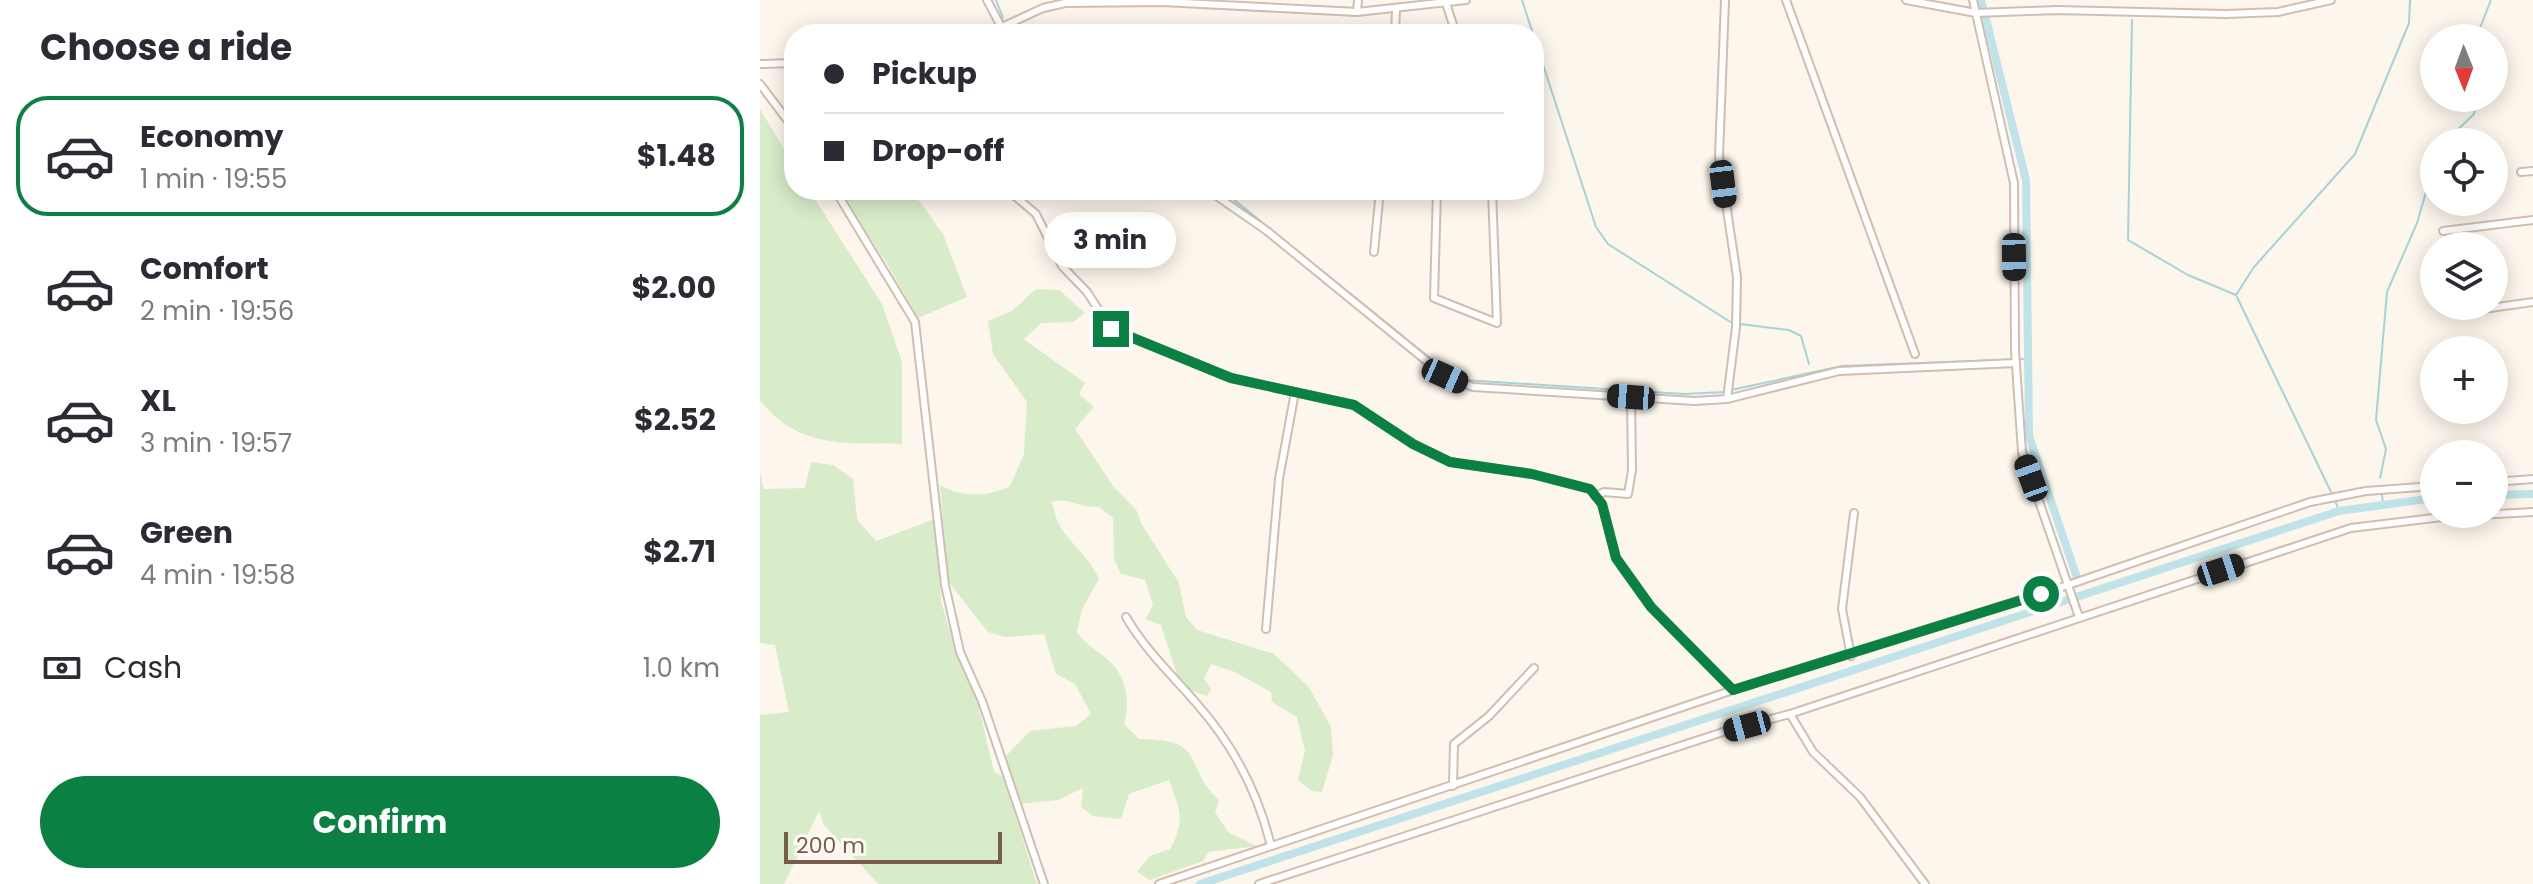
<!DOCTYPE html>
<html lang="en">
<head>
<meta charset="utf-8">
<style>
  :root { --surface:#fff; --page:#f2f2f3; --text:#2b2b33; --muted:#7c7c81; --line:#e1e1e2; --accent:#0b8043 }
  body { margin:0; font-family:Poppins,sans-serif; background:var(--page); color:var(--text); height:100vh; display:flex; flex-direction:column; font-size:30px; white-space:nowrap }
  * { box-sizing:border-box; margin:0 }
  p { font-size:26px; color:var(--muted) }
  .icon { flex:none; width:44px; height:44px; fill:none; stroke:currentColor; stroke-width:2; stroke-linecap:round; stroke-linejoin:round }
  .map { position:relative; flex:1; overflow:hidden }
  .drawer { display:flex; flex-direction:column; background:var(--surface); width:760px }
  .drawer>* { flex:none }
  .top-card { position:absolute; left:24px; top:24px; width:760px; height:176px; border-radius:32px; box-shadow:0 4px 20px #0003; display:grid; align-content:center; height:176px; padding:0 40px; background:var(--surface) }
  .needle { width:52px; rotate:179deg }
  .fabs { position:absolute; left:1660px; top:24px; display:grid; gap:16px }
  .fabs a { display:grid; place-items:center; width:88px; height:88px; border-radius:50%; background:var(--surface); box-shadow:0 4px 20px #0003; font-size:40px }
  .scale { position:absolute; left:24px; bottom:20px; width:218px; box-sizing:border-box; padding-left:8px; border:4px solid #7a5c4d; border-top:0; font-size:22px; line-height:28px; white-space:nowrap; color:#7a5c4d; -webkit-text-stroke:6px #fffaf3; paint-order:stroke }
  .end { position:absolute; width:36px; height:36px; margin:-18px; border:10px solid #0b8043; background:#fff; box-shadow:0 0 0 4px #fff }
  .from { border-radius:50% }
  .bubble { position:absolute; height:56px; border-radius:28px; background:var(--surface); box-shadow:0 4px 20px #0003; font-size:26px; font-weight:700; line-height:56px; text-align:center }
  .car { position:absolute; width:24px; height:48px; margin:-24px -12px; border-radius:10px; box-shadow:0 0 6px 2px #0007; background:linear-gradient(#222 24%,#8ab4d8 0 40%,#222 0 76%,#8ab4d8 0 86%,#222 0) }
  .top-card b { display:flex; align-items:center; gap:28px; height:76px; font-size:30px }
  .top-card b+b { border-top:2px solid var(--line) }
  .top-card i { width:20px; height:20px; background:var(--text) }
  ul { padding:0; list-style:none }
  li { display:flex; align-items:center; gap:24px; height:120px; margin:0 16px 12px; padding:0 24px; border:4px solid transparent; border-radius:32px }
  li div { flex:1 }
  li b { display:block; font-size:30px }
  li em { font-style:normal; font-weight:700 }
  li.current { border-color:var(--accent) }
  li>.icon { width:72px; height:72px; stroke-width:1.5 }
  h2 { padding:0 40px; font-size:36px; line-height:96px }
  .pay { display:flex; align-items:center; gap:20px; height:88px; padding:0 40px; font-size:30px }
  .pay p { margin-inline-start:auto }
  .action { display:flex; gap:16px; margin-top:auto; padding:16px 40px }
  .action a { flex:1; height:92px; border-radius:48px; background:var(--accent); color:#fff; font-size:32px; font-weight:700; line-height:92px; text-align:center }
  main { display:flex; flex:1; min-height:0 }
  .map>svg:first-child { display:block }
</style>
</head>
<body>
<main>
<section class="drawer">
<h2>Choose a ride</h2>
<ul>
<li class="current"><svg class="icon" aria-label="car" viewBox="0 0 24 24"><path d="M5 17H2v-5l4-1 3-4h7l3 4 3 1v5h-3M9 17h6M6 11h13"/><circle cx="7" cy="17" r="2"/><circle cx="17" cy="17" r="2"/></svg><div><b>Economy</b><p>1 min · 19:55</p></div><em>$1.48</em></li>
<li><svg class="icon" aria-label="car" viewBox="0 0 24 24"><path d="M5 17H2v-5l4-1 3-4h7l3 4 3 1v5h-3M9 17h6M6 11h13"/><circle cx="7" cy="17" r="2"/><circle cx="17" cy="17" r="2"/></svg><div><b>Comfort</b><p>2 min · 19:56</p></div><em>$2.00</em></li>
<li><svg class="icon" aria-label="car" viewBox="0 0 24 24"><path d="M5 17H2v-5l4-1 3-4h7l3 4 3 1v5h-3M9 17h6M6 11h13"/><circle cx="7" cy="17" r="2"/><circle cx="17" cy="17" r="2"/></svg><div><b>XL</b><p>3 min · 19:57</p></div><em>$2.52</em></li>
<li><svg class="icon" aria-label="car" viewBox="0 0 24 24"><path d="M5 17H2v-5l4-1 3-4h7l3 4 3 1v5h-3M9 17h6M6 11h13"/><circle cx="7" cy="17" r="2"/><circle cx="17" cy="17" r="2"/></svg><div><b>Green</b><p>4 min · 19:58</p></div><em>$2.71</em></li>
</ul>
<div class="pay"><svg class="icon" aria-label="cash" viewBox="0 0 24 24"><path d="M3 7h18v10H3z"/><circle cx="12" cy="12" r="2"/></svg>Cash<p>1.0 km</p></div>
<div class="action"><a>Confirm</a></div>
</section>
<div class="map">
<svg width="1773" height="884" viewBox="0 0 1773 884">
  <rect width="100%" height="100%" fill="#fdf6ec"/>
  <g fill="#d8ecc9">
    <path d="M 0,109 L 34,166 L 34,190 L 49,190 L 122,304 L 142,362 L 142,444 C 87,443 37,449 0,400 Z"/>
    <path d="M 78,190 L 151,190 L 183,234 L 207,297 L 158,318 L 126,262 Z"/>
    <path d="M 276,289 L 299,290 L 325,313 L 313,322 L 281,323 L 264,339 L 325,383 L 319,394 L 334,407 L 315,429 L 353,486 L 377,511 L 382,525 L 419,583 L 426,617 L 437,630 L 514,654 L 549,687 L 571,727 L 573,755 L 562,792 L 552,791 L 538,780 L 545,751 L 537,717 L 512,702 L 511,692 L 475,672 L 451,664 L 444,678 L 451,689 L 447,696 L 421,687 L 401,625 L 386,619 L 393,605 L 385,580 L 361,574 L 354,559 L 353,518 L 339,507 C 321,508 310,498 292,501 C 297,539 324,546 339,579 L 322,609 L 317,632 C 326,646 335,648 346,658 C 366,674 371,701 364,724 L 379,739 C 451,740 420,764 459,800 L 455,812 L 469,833 L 497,846 L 448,852 L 443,861 L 390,880 L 377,872 L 390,856 L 410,849 C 427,818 419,810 409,780 L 369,794 L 361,819 L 333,816 L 321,807 L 323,788 L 298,800 L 259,804 L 245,757 L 270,731 L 316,726 L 331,714 L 315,684 L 296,674 L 284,634 L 245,637 L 228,632 L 188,581 L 180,485 C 203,498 228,497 250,486 L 264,454 L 267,402 L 233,354 L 228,321 L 252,311 Z"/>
    <path d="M 51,462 L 73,465 L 93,479 L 97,520 L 116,541 L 175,519 L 181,601 L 196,652 L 218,704 L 234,772 L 243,777 L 277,884 L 118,884 L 64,825 L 59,811 L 24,884 L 0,884 L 0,715 L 29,712 L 15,645 L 0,643 L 0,473 L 4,489 L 45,488 Z"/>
  </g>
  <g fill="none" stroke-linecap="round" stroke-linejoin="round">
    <g stroke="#a5d3da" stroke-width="2">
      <path d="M 236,0 L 243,18"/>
      <path d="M 762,0 L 773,34"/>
      <path d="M 1372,20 L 1368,240 L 1428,275 L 1476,295"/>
      <path d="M 250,30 L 256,34"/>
      <path d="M 774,37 L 836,227 L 848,244 L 972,323"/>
      <path d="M 1716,38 L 1731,0"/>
      <path d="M 1685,142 L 1714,114 L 1716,98"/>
      <path d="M 462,190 L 691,375"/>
      <path d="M 980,324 L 1029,330 L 1041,336 L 1049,364"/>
      <path d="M 704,380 L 924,394 L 965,392"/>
      <path d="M 971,390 L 1082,366 L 1267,359"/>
      <path d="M 1620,478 L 1626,449 L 1616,420 L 1627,292 L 1657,223 L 1674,164"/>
      <path d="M 1571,492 L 1476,295 L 1494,267 L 1595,154 L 1649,23 L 1650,0"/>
      <path d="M 1622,494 L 1623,504"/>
      <path d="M 1575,500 L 1579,511"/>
      <path d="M 452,880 L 454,884"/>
    </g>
    <g stroke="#bfe3e8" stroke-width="8">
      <path d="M 1221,0 L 1223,7"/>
      <path d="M 1226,19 L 1266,180 L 1269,436 L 1317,578"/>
      <path d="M 1734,495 L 1773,494"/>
      <path d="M 440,884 L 1579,511 L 1674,498"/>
    </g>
    <defs>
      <g id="minor">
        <path d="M 227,0 L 245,34"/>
        <path d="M 965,0 L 959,156 L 977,277 L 976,327 L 967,399"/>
        <path d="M 1026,0 L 1155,354"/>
        <path d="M 1146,0 L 1216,13 L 1297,10 L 1466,14 L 1518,12 L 1571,0"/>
        <path d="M 1213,0 L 1254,183 L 1255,351 L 1262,452 L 1319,617"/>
        <path d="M 686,3 L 696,34"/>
        <path d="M 597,12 L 598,0"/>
        <path d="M 227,34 L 283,8 L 305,3 L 403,2 L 597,12 L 706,0"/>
        <path d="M 635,34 L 636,9"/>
        <path d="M 0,64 L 34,63"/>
        <path d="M 0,84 L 34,129"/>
        <path d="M 1761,172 L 1773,171"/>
        <path d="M 75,190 L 155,322 L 185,585 L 200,652 L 222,701 L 284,884"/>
        <path d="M 248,190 L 276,214 L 302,266 L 327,292 L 351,329 L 471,378 L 594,405 L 653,444 L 690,462 L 772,474 L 830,489 L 842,504 L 856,558 L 891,607 L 973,690"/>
        <path d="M 448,190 L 507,231 L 685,376 L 713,387 L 934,401 L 967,399 L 1079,371 L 1256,363"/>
        <path d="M 677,190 L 674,298 L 737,323 L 732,190"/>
        <path d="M 1683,231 L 1773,220"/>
        <path d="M 614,252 L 620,190"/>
        <path d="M 1702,312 L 1773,302"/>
        <path d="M 1734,482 L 1773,479"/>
        <path d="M 835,496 L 844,492 L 868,494 L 872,470 L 871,397"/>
        <path d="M 366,617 C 386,651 412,675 437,704 C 474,746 498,792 511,846"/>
        <path d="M 506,629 L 519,479 L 535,392"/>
        <path d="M 1091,656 L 1082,609 L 1094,513"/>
        <path d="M 1030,714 L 1053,752 L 1100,797 L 1165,884"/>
        <path d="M 693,786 L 694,744 L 729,716 L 774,668"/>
        <path d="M 399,884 L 973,690 L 1308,585 L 1550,502 L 1606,491 L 1674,486"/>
        <path d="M 499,884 L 966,731 L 1030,714 L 1591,528 L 1682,517 L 1773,512"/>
      </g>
    </defs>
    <use href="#minor" stroke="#d1beb0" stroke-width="10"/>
    <use href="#minor" stroke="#fff" stroke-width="6"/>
  </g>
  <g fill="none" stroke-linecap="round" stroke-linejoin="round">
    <path stroke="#0b8043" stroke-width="10" d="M 351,329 L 471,378 L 594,405 L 653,444 L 690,462 L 772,474 L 830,489 L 842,504 L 856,558 L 891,607 L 973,690 L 1281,594"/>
  </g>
</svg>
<div class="fabs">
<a><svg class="needle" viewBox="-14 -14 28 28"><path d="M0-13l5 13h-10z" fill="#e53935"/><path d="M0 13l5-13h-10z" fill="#7c7c81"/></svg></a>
<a><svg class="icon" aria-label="locate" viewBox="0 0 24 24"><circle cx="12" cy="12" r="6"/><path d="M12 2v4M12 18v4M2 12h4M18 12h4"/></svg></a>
<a><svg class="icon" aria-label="layers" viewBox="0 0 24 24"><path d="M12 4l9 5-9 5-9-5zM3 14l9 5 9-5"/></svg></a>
<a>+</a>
<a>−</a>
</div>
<div class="scale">200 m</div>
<i class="end from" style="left:1281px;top:594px"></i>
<i class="end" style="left:351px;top:329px"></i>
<div class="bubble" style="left:284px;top:212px;width:132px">3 min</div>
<i class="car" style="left:963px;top:184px;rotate:173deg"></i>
<i class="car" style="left:1254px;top:257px;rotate:179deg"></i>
<i class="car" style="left:685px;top:376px;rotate:114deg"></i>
<i class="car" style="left:871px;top:397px;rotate:274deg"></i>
<i class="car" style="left:1271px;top:478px;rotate:340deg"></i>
<i class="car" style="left:1461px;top:570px;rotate:72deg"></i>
<i class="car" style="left:987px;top:726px;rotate:255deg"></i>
<div class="top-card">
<b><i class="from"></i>Pickup</b>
<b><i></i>Drop-off</b>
</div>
</div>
</main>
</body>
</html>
